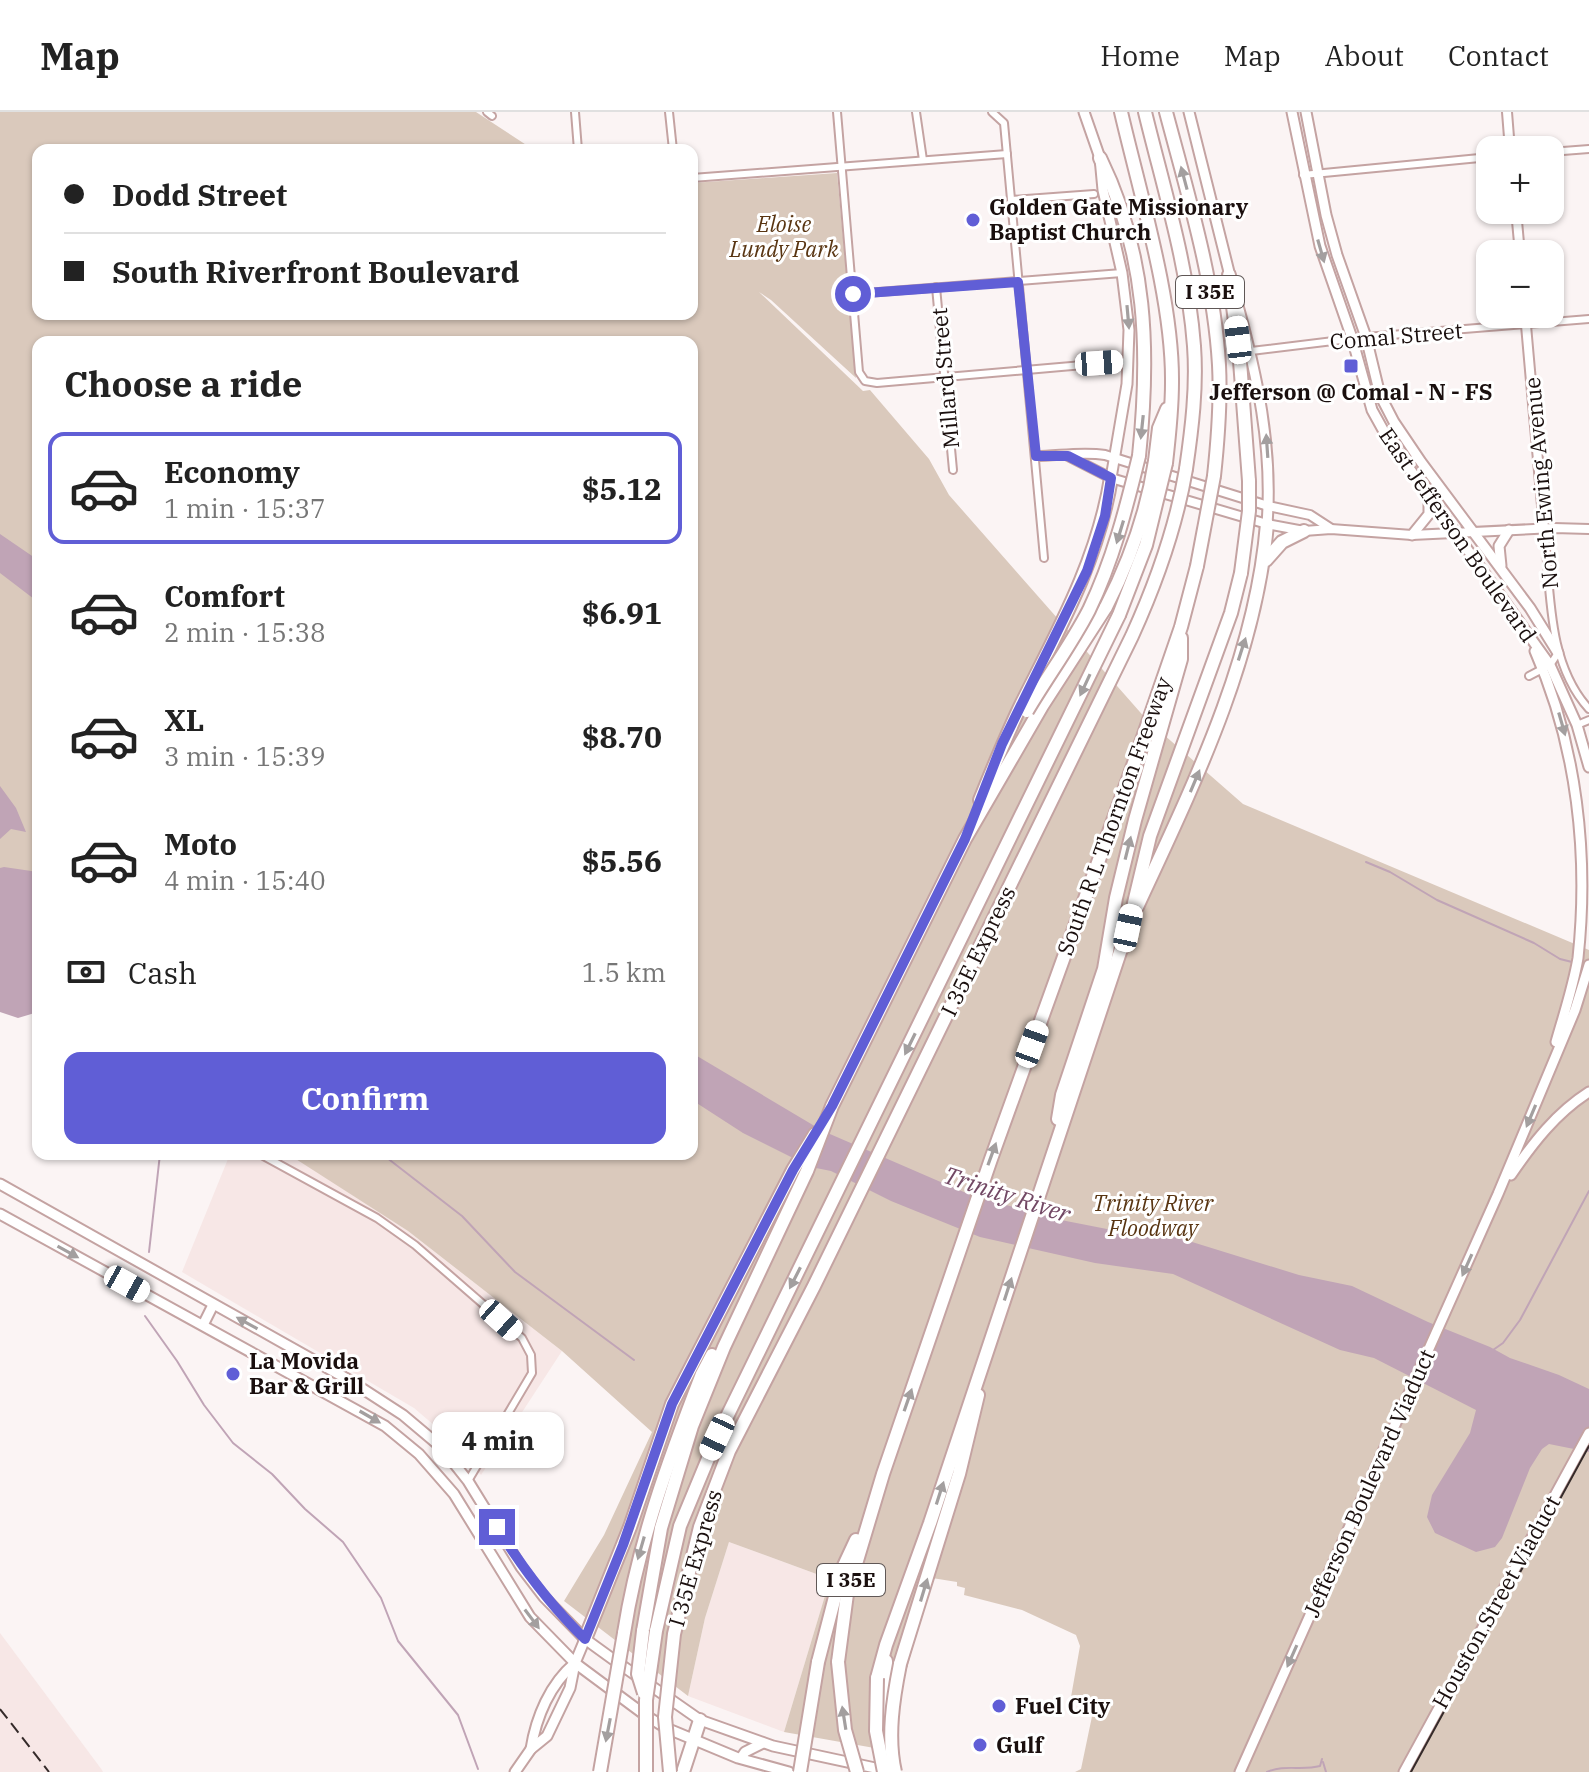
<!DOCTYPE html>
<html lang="en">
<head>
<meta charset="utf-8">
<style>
  :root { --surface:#fff; --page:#f6f6f6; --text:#222; --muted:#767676; --line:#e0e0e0; --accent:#605ed6 }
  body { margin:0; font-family:"IBM Plex Serif",serif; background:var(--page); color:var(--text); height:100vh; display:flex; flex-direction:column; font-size:30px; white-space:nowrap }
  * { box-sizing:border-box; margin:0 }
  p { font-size:26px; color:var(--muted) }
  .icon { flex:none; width:44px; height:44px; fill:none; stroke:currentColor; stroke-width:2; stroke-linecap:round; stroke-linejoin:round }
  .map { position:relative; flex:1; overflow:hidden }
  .side { position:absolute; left:32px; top:224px; width:666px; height:824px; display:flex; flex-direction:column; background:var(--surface); border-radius:16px; box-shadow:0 2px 6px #0004 }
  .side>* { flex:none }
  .hud { position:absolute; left:32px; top:32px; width:666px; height:176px; border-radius:16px; box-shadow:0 2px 6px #0004; display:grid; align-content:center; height:176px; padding:0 32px; background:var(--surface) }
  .controls { position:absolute; left:1476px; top:24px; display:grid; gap:16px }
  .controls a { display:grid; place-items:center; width:88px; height:88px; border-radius:16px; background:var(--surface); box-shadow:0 2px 6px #0004; font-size:40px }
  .end { position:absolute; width:36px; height:36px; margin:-18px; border:10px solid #605ed6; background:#fff; box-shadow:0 0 0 4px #fff }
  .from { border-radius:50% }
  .bubble { position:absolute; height:56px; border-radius:16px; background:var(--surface); box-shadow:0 2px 6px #0004; font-size:26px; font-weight:700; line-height:56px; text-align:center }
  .car { position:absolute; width:24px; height:48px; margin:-24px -12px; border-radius:10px; box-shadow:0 0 6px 2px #0007; background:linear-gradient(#fff 24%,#345 0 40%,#fff 0 76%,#345 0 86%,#fff 0) }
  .hud b { display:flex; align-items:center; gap:28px; height:76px; font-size:30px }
  .hud b+b { border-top:2px solid var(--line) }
  .hud i { width:20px; height:20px; background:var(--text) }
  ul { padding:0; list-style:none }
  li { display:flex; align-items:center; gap:24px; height:112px; margin:0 16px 12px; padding:0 16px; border:4px solid transparent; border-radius:16px }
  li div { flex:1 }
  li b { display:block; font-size:30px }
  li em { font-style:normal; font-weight:700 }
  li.active { border-color:var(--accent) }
  li>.icon { width:72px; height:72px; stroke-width:1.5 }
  h2 { padding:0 32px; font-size:36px; line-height:96px }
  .pay { display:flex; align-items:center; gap:20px; height:88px; padding:0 32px; font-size:30px }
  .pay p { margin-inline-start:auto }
  .button { display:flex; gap:16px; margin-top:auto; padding:16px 32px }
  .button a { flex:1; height:92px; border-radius:16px; background:var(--accent); color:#fff; font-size:32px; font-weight:700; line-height:92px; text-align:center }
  header { display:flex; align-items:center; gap:48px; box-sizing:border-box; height:112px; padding:0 40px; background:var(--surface); border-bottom:2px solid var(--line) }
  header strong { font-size:38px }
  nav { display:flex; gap:44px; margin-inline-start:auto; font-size:28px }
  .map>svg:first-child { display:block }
</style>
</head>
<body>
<header>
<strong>Map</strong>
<nav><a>Home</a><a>Map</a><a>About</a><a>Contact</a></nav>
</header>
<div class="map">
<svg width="1589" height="1660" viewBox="0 0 1589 1660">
  <rect width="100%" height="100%" fill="#fbf4f4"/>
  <g fill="#f7e7e6">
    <path d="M 230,1042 L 288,1042 L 295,1045 L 408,1119 L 562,1239 L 481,1363 L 449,1326 L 414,1296 L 182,1160 Z"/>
    <path d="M 729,1430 L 830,1467 L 784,1620 L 688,1584 L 705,1506 Z"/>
    <path d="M 0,1521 L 102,1658 L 103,1660 L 0,1660 Z"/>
  </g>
  <path fill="#dac9bc" d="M 0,0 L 476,0 L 534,38 L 38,38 L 38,202 L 692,202 L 692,71 L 837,61 L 856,266 L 771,188 L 759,180 L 863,279 L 870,278 L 929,347 L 949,383 L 1147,608 L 1243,692 L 1589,838 L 1589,1660 L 1075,1660 L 1081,1657 L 1095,1590 L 1071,1585 L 1080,1534 L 1076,1523 L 1022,1498 L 964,1483 L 965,1476 L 957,1474 L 957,1470 L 932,1466 L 901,1578 L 897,1640 L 784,1620 L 830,1467 L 729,1430 L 705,1506 L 688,1584 L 564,1489 L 604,1423 L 652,1320 L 562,1239 L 408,1119 L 288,1042 L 692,1042 L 692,230 L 38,230 L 38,826 L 0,789 Z"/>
  <g fill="#c0a4b6">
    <path d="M 0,422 L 38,448 L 38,490 L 0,461 Z"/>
    <path d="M 0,674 L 16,696 L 26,720 L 11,717 L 0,727 Z"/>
    <path d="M 4,755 L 38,760 L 38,900 L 18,906 L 0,900 L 0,756 Z"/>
    <path d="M 692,941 L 823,1019 L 973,1084 L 1061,1108 L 1112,1118 L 1176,1125 L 1299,1163 L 1352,1174 L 1428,1210 L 1490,1235 L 1510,1246 L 1559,1263 L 1589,1277 L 1589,1340 L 1549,1332 L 1542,1337 L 1530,1356 L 1502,1426 L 1495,1435 L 1476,1440 L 1435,1421 L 1427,1405 L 1432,1383 L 1470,1321 L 1476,1298 L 1374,1246 L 1340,1238 L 1173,1162 L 1095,1151 L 980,1125 L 891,1089 L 831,1059 L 811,1055 L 743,1021 L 692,988 Z"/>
  </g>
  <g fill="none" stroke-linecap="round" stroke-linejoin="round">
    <g stroke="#c0a4b6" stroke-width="2">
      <path d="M 1366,750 L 1390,760 L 1437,788 L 1534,831 L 1560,847 L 1572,850"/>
      <path d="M 382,1042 L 462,1104 L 515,1160 L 634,1248"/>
      <path d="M 149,1140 L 160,1042"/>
      <path d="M 145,1204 L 177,1249 L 204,1293 L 233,1331 L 272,1362 L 305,1397 L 343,1430 L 381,1486 L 398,1529 L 458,1603 L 478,1657"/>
      <path d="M 1493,1238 L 1503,1231 L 1520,1208 L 1589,1079"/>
      <path d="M 1323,1650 L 1326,1660"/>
      <path d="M 1267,1660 C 1284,1652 1302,1659 1320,1654 L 1322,1647"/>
    </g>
    <defs>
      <g id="minor">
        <path d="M 487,0 L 492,4"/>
        <path d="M 575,0 L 578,38"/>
        <path d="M 669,0 L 673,38"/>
        <path d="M 837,0 L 859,260 L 865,269 L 877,271 L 1129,249"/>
        <path d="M 916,0 L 923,48"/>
        <path d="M 992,0 L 1004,11 L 1044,446"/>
        <path d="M 1550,40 L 1589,37"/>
        <path d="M 1303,63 L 1490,45"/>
        <path d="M 692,66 L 1007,42"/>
        <path d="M 1011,88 L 1094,82"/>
        <path d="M 936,175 L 953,358"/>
        <path d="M 853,182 L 1122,161"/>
        <path d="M 1251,239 L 1366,225 L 1589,207"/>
        <path d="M 1544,416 C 1551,476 1546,550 1589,597"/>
        <path d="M 1529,564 L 1550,553 L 1558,541"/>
        <path d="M 1577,613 L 1589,608"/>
        <path d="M 260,1042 L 377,1106 L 415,1133 L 522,1226 L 531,1243 L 532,1261 L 468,1369"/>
      </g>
      <g id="tertiary">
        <path d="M 1507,0 L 1510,38"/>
        <path d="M 1516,98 L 1520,142"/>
        <path d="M 1525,202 L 1544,416"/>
        <path d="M 1036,344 C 1058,344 1082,339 1105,343 L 1268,394 L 1310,403 L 1330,416"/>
        <path d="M 1068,344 L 1111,366 L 1267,412 L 1304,419 L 1331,417 L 1412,423 L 1554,416 L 1589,417"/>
      </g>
      <g id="secondary">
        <path d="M 1084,0 L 1100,46 L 1103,78 L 1122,161 L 1129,218 L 1127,272 L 1111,366"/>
        <path d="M 1189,0 L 1231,168"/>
        <path d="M 1292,0 L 1320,134 L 1352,226 L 1372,298 L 1387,325 L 1550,553 L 1577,613 L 1589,655"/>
        <path d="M 1306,0 L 1326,103 L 1337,143 L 1366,225 L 1380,283 L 1394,310 L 1421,350 L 1530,496 L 1558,541"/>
        <path d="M 1237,190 C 1257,263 1273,335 1267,412"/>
        <path d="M 1412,423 L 1429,402 L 1429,388"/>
        <path d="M 1501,454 L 1499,434 L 1509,418"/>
        <path d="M 1535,539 C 1577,634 1589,743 1578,846 C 1573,875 1564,902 1556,930"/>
        <path d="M 1511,1063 C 1533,1031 1556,1001 1589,980"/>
        <path d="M 0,1072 L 349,1268 L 403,1303 L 441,1335 L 468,1369 L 521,1455 L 544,1485 L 585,1527 L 614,1548 L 700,1608 L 773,1634 L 889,1659"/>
        <path d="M 0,1102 L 385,1314 L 419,1342 L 454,1382 L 530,1505 L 575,1551 L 645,1603 L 666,1616 L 738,1646 L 789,1660"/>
        <path d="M 203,1213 L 213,1193"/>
        <path d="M 531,1637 C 536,1605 550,1572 575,1551"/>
        <path d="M 741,1646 L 745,1640 L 763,1631"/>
        <path d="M 515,1660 L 531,1637 L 547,1624 L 570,1576 L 575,1551 L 585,1527"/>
        <path d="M 1240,1660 L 1498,1082 L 1575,898 L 1589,853"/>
        <path d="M 1404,1660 L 1589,1321"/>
      </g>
      <g id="motorway">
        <path d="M 1121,0 C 1140,82 1173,188 1172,271 C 1172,298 1169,325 1166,351"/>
        <path d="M 1145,0 C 1164,78 1188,154 1194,234 C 1197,275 1192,316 1186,357"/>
        <path d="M 1166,0 C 1188,83 1214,167 1219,253 C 1221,290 1218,327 1214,364"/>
        <path d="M 1100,46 C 1147,142 1150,239 1139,344"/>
        <path d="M 1229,163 L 1240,249 L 1249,369"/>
        <path d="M 1155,349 L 1159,316 L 1167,297"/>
        <path d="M 1266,448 L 1282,430 L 1304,419"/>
        <path d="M 980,688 C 993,656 1006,624 1021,593 C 1058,519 1098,448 1111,366"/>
        <path d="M 1137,795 C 1193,674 1256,546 1267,412"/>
        <path d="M 1058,1007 L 1062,983 L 1104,857 L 1116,786 L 1135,708 L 1181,547 L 1181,526"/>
        <path d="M 643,1519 L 661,1416 L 692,1314 L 724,1235 L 807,1059 L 832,994 L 965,727 L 1042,594 L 1106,495"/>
        <path d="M 656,1519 L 680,1414 L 717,1325 L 1119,503"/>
        <path d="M 624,1521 C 638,1431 669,1347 702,1262 L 712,1243"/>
        <path d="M 585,1527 L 630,1415 L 672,1292 L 793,1058 L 815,1022"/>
        <path d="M 886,1549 L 888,1603"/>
        <path d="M 818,1550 L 842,1458 L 856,1428"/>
        <path d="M 838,1550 L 847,1482 L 883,1362 L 991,1047 L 1139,637 L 1181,515 L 1197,454"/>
        <path d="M 900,1552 L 959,1362 L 978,1283"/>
        <path d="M 877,1566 L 886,1533 L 930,1411 L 1128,816 L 1150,724 L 1231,501 L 1241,461"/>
        <path d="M 683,1660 L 700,1608"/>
      </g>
    </defs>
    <use href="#minor" stroke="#c4a3a2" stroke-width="10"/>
    <use href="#tertiary" stroke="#c4a3a2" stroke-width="12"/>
    <use href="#secondary" stroke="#c4a3a2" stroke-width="13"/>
    <use href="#motorway" stroke="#c4a3a2" stroke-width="16"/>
    <use href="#minor" stroke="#fff" stroke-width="6"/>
    <use href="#tertiary" stroke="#fff" stroke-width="8"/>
    <use href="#secondary" stroke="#fff" stroke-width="9"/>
    <use href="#motorway" stroke="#fff" stroke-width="12"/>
    <path stroke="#352b2a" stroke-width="2" d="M 1411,1660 L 1589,1334"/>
    <path stroke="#352b2a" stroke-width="2" stroke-dasharray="12 6" stroke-linecap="butt" d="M 0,1597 L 49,1660"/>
    <defs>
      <g id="motorway-bridge">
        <path d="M 1197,454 L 1214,364"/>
        <path d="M 1241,461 L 1249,399 L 1249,369"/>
        <path d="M 1106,495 C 1130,448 1147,401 1155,349"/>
        <path d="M 1119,503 L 1146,433 L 1166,351"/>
        <path d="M 1027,599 C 1047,565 1071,533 1089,498 C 1113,448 1126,397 1139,344"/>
        <path d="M 643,1519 L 638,1562 L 644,1581"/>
        <path d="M 838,1550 L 845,1618 L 857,1660"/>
        <path d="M 877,1566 L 876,1619 L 884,1660"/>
        <path d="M 600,1660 L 624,1521"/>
        <path d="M 646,1660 L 646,1588 L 656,1519"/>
        <path d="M 670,1660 L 665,1605 L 674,1522 L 700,1415 L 729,1339 L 814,1174 L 1132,524 C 1157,469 1176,416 1186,357"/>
        <path d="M 800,1660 L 818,1550"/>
        <path d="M 895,1660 C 887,1625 893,1587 900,1552"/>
      </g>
    </defs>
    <use href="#motorway-bridge" stroke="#c4a3a2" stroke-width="16" stroke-linecap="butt"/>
    <use href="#motorway-bridge" stroke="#fff" stroke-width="12"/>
  </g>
  <defs><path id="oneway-solid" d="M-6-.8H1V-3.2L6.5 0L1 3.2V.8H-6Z" transform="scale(2)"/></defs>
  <g fill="#a39f9f">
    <use href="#oneway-solid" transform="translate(1184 66) rotate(-105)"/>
    <use href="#oneway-solid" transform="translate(1321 139) rotate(74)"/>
    <use href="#oneway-solid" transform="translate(1128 205) rotate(85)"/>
    <use href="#oneway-solid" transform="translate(1142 315) rotate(96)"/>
    <use href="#oneway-solid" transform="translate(1267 334) rotate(-94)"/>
    <use href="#oneway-solid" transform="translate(1120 420) rotate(107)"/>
    <use href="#oneway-solid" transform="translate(1242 537) rotate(-72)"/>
    <use href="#oneway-solid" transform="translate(1085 573) rotate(115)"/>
    <use href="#oneway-solid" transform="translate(1562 612) rotate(74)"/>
    <use href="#oneway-solid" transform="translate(1195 669) rotate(-67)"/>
    <use href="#oneway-solid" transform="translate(1128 736) rotate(-76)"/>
    <use href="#oneway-solid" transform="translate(910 932) rotate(116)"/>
    <use href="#oneway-solid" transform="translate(1531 1004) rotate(113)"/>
    <use href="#oneway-solid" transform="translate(992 1042) rotate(-70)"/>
    <use href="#oneway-solid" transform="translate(68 1140) rotate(29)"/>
    <use href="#oneway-solid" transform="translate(1467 1153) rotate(114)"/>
    <use href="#oneway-solid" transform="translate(795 1166) rotate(117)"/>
    <use href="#oneway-solid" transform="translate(1008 1177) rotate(-72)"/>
    <use href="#oneway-solid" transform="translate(247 1211) rotate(-151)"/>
    <use href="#oneway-solid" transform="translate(908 1288) rotate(-71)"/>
    <use href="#oneway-solid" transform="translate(370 1305) rotate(30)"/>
    <use href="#oneway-solid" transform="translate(940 1381) rotate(-72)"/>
    <use href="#oneway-solid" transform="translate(641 1436) rotate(106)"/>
    <use href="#oneway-solid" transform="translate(924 1478) rotate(-73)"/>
    <use href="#oneway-solid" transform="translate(532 1507) rotate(53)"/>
    <use href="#oneway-solid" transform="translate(1292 1544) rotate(114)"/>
    <use href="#oneway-solid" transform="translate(844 1606) rotate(-99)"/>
    <use href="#oneway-solid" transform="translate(608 1618) rotate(101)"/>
  </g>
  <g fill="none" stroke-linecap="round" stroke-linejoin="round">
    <path stroke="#605ed6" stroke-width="10" d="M 497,1415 C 523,1457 550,1493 585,1527 L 623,1433 L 672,1292 L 793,1058 L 832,994 L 965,727 L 1002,632 L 1087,459 L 1105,404 L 1111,366 L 1068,344 L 1036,344 L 1018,170 L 853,182"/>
  </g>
  <g fill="#605ed6" stroke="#fff" stroke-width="3">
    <circle cx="973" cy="108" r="8"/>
    <rect x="1343" y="246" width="16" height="16" rx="4"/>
    <circle cx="233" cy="1262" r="8"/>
    <circle cx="999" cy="1594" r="8"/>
    <circle cx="980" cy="1633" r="8"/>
  </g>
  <g text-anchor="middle" stroke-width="6" stroke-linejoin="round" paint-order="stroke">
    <g fill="#fff" stroke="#5f5756" stroke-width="2">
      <rect x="1176" y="164" width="68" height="32" rx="6"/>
      <rect x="817" y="1452" width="68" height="32" rx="6"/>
    </g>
    <g font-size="20" font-weight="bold" fill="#1a0f0e">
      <text x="1210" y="187">I 35E</text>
      <text x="851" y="1475">I 35E</text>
    </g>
    <g font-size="22" font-weight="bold" fill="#1a0f0e" stroke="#fff" text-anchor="start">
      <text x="989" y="103">Golden Gate Missionary<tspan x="989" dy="25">Baptist Church</tspan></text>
      <text x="1351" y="288" text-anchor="middle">Jefferson @ Comal - N - FS</text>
      <text x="249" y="1257">La Movida<tspan x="249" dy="25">Bar &amp; Grill</tspan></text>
      <text x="1015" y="1602">Fuel City</text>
      <text x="996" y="1641">Gulf</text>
    </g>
    <g font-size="22" font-style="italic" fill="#593512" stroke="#fff">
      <text x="784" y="120">Eloise<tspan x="784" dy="25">Lundy Park</tspan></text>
      <text x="1153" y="1099">Trinity River<tspan x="1153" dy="25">Floodway</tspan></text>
    </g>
    <g font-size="22" fill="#1a0f0e" stroke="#fff">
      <text transform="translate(1396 224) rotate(-5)" y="8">Comal Street</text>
      <text transform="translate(945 266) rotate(-95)" y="8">Millard Street</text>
      <text transform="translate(1541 371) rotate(-95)" y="8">North Ewing Avenue</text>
      <text transform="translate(1458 423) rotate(55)" y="8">East Jefferson Boulevard</text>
      <text transform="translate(1114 704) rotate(-70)" y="8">South R L Thornton Freeway</text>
      <text transform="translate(978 839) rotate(-64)" y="8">I 35E Express</text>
      <text transform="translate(1369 1371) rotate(-66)" y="8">Jefferson Boulevard Viaduct</text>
      <text transform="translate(695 1446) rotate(-74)" y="8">I 35E Express</text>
      <text transform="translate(1496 1490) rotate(-61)" y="8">Houston Street Viaduct</text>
    </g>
    <g font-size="24" font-style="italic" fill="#724864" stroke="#fff">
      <text transform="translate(1007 1083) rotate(18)" y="8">Trinity River</text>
    </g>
  </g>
</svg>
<div class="controls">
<a>+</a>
<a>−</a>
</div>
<i class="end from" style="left:853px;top:182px"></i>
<i class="end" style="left:497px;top:1415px"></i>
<div class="bubble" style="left:432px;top:1300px;width:132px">4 min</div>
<i class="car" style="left:1238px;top:228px;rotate:353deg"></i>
<i class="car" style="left:1099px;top:251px;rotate:86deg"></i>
<i class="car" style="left:1128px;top:816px;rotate:12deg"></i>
<i class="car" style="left:1032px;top:932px;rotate:20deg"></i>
<i class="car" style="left:127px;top:1172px;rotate:119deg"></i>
<i class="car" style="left:501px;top:1208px;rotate:132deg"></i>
<i class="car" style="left:717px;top:1325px;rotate:205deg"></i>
<div class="hud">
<b><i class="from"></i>Dodd Street</b>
<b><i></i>South Riverfront Boulevard</b>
</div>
<section class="side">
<h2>Choose a ride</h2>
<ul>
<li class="active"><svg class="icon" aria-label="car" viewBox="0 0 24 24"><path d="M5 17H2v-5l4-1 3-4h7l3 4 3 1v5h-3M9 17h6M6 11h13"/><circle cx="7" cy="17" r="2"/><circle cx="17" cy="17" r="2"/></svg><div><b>Economy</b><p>1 min · 15:37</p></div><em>$5.12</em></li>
<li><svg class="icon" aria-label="car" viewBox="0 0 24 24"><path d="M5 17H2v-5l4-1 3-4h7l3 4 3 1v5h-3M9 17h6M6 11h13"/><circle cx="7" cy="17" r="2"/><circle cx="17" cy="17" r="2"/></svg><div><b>Comfort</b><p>2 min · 15:38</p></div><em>$6.91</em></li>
<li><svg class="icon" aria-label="car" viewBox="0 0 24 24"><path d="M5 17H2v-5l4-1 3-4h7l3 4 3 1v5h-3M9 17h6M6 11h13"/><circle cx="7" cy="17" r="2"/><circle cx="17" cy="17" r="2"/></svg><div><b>XL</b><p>3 min · 15:39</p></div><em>$8.70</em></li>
<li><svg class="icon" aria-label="car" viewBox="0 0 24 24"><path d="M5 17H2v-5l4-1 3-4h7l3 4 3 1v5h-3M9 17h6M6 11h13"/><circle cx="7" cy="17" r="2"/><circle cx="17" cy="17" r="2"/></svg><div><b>Moto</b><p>4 min · 15:40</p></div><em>$5.56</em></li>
</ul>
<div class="pay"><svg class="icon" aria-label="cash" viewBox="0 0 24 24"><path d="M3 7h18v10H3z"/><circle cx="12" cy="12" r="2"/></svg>Cash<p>1.5 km</p></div>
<div class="button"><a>Confirm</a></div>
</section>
</div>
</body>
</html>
